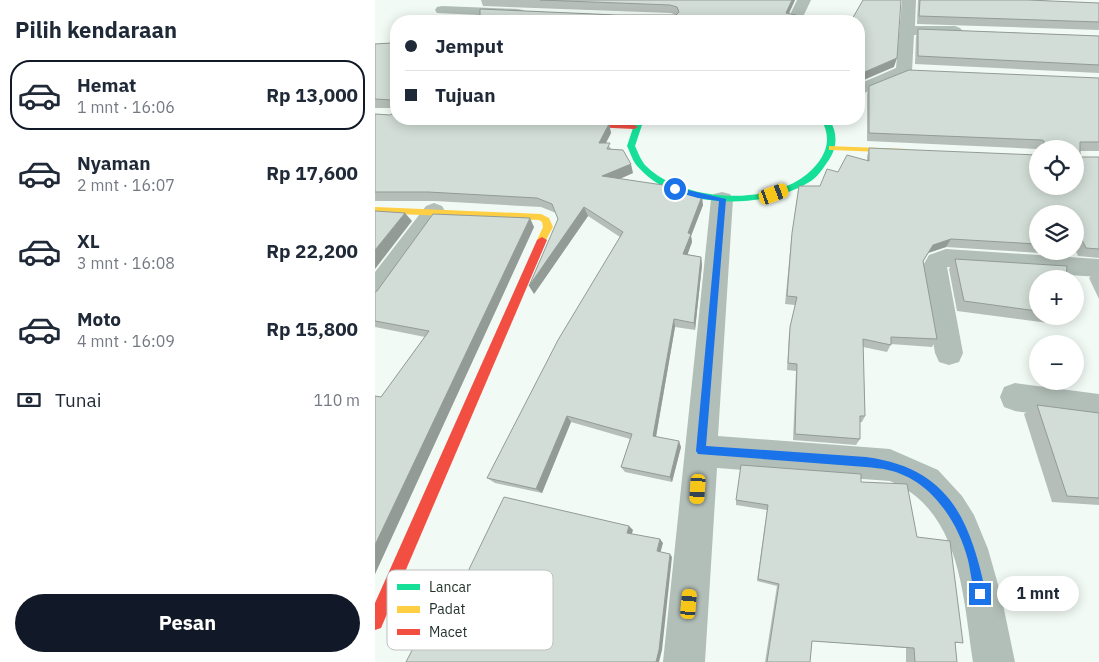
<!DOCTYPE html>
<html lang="id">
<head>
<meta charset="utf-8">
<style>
  :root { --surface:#fff; --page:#f2f2f3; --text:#1f2937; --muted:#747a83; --line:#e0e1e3; --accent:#111827 }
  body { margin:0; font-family:"IBM Plex Sans",sans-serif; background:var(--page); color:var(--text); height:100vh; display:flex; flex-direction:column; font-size:19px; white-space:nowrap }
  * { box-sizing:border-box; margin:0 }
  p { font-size:16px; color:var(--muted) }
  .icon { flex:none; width:28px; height:28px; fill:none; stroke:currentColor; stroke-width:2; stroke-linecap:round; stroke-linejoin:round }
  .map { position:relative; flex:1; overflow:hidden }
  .details { display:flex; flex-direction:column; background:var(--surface); width:375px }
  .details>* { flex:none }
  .banner { position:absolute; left:15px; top:15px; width:475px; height:110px; border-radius:20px; box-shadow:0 2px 12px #0003; display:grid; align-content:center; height:110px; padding:0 15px; background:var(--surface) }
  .fabs { position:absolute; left:654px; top:140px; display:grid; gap:10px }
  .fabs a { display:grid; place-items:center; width:55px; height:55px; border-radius:50%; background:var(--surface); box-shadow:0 2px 12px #0003; font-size:25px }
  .end { position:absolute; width:22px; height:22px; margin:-11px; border:6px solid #1a73e8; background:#fff; box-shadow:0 0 0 2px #fff }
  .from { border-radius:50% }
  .bubble { position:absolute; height:35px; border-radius:18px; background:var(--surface); box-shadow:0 2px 12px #0003; font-size:16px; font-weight:800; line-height:35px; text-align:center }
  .car { position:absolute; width:15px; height:30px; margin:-15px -8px; border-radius:6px; box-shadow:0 0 4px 1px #0007; background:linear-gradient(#f5c518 24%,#345 0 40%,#f5c518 0 76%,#345 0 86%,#f5c518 0) }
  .banner b { display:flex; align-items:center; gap:18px; height:48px; font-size:19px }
  .banner b+b { border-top:1px solid var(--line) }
  .banner i { width:12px; height:12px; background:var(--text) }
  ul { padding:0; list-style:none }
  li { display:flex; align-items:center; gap:15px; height:70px; margin:0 10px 8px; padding:0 5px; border:2px solid transparent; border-radius:20px }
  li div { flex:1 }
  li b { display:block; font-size:19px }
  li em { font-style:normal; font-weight:800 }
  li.selected { border-color:var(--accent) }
  li>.icon { width:45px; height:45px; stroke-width:1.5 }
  h2 { padding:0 15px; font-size:22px; line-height:60px }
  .pay { display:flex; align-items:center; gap:12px; height:55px; padding:0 15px; font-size:19px }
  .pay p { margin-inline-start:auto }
  .button { display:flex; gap:10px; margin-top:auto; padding:10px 15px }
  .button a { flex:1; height:58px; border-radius:30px; background:var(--accent); color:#fff; font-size:20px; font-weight:800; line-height:58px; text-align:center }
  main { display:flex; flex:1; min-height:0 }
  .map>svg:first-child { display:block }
</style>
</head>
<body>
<main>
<section class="details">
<h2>Pilih kendaraan</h2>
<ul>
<li class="selected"><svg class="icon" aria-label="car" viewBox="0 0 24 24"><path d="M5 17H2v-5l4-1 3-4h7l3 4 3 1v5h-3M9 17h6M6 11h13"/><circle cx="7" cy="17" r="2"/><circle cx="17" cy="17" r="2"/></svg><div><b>Hemat</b><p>1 mnt · 16:06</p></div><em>Rp 13,000</em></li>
<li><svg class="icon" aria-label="car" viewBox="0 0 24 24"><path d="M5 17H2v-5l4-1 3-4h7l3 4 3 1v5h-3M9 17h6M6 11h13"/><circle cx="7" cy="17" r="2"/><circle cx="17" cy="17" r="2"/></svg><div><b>Nyaman</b><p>2 mnt · 16:07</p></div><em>Rp 17,600</em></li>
<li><svg class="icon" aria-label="car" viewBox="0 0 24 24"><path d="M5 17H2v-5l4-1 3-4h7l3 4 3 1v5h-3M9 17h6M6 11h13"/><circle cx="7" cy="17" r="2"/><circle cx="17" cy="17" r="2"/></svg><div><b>XL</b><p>3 mnt · 16:08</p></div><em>Rp 22,200</em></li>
<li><svg class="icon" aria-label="car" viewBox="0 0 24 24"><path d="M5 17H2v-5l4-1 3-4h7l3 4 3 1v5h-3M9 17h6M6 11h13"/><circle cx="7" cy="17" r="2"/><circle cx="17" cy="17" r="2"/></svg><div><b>Moto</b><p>4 mnt · 16:09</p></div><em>Rp 15,800</em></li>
</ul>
<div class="pay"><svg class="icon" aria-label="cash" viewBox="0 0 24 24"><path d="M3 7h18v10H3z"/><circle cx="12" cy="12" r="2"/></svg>Tunai<p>110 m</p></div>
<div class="button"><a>Pesan</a></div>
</section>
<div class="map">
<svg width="724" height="662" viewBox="0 0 724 662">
  <rect width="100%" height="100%" fill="#f2faf6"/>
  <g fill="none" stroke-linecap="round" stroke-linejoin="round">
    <g fill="#b2beb8" fill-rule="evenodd">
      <path d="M 422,0 L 436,0 L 426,21 L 412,21 Z"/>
      <path d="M 527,0 L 541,0 L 540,26 L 580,26 L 585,28 L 588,31 L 585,34 L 580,36 L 539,35 L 537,71 L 535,75 L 484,95 L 484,84 L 521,68 Z"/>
      <path d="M 67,6 L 143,9 L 148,10 L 150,13 L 148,16 L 143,17 L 62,13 L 60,10 L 62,7 Z"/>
      <path d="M 347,192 L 355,194 L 358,199 L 343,436 L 515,449 L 563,470 L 587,496 L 599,515 L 613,549 L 626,595 L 640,662 L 598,662 C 588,597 586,510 515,481 L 342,468 L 330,662 L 288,662 L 336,199 L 339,194 Z"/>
      <path d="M 59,203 L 67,206 L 70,211 L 9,298 L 0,301 L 0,272 L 51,206 Z"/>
      <path d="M 571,249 L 724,259 L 724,277 L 572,267 L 588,353 L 584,362 L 574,365 L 564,362 L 560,353 L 546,269 L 554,255 Z"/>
      <path d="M 640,383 L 724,394 L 724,422 L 640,411 L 629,407 L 625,397 L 629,387 Z"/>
    </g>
    <path fill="#16e098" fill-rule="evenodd" d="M 261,119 L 269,119 L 260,146 C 263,152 266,161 271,166 C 309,204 408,208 442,164 C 454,149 455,135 446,119 L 454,119 C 464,134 462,150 451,164 C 447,170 442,177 436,181 C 392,210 302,210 265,169 C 258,163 256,154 252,146 Z"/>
    <g fill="#ffcf43" fill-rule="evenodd">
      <path d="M 454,146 L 530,149 L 534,151 L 530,153 L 457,150 L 454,150 Z"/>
      <path d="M 0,207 L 166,214 L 174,218 L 178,227 L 170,242 L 167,243 L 162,240 L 168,227 L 167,222 L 164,220 L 0,213 Z"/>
    </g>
    <g fill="#f24e42" fill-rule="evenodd">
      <path d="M 193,122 L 259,125 L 263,127 L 259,129 L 196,126 L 192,124 Z"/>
      <path d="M 167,237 L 172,240 L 6,628 L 0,630 L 0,603 L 162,240 Z"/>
    </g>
  </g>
  <g fill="#b5beb9">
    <path d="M 106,0 L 420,0 L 414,14 L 421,15 L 421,21 L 105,21 L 105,9 L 241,15 L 301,15 L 296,13 L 108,6 Z"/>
    <path d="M 543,0 L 654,0 L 724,3 L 724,30 L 542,24 Z"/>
    <path d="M 543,29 L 724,36 L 724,73 L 540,64 L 541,37 Z"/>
    <path d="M 21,37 L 21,119 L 234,124 L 236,133 L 231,143 L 258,173 L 245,179 L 328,205 L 316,236 L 317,242 L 312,254 L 326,257 L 327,265 L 320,330 L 300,327 L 281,437 L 306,447 L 297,482 L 250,472 L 246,467 L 255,439 L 196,422 L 167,493 L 120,483 L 112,478 L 245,237 L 213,216 L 159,294 L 183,219 L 181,213 L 166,207 L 60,201 L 0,201 L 0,114 L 15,115 L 20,113 L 17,108 L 0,108 L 0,44 L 16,43 Z"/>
    <path d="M 724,78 L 724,151 L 705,151 L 705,157 L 724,157 L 724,258 L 703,256 L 700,249 L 700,214 L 662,214 L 662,251 L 686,251 L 683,254 L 571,247 L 553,253 L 548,262 L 562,339 L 557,347 L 516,344 L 512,352 L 488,347 L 490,416 L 487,422 L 485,422 L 485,439 L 481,445 L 418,440 L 421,371 L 412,370 L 414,334 L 420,305 L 410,304 L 416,241 L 424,186 L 445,186 L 463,172 L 492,161 L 492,157 L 494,148 L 662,186 L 700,149 L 663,149 L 492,141 L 492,94 L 494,86 Z"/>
    <path d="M 159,227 L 0,574 L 0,396 L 6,397 L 50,337 L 0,327 L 0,292 Z"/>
    <path d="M 580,259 L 662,279 L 662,316 L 689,316 L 681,324 L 582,311 L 574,269 Z"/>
    <path d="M 722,270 L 724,270 L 724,299 L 714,278 Z"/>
    <path d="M 662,405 L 724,413 L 724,505 L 677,502 L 649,414 Z"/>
    <path d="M 486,482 L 542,537 L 588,643 L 580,643 L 582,662 L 531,662 L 531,648 L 437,641 L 435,662 L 390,662 L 402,586 L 382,581 L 392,510 L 361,505 L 361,500 Z"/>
  </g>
  <g fill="#939b96">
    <path d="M 417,0 L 420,0 L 410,21 L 411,13 Z"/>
    <path d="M 421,15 L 421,21 L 416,21 Z"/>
    <path d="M 522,58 L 519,67 L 484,82 L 484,78 L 485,74 Z"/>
    <path d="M 234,124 L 236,133 L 226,152 L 224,143 Z"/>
    <path d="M 256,164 L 258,173 L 230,185 L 227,176 Z"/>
    <path d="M 327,196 L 328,205 L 316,236 L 317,242 L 310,262 L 308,254 L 313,233 Z"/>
    <path d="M 209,207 L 213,216 L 159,294 L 154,286 Z"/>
    <path d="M 30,213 L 37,221 L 0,269 L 0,250 Z"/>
    <path d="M 155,218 L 159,227 L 0,574 L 0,545 Z"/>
    <path d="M 576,239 L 571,247 L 553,253 L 544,269 L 558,245 Z"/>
    <path d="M 326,257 L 327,265 L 320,330 L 319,323 Z"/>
    <path d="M 299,319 L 300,327 L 280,442 L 278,436 Z"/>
    <path d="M 192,416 L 196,422 L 167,493 L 161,489 Z"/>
    <path d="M 304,441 L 306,447 L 297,482 L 295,477 Z"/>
    <path d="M 254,526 L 258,530 L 256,537 L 252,533 Z"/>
    <path d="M 285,539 L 288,543 L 285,554 L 282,551 Z"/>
    <path d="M 295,554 L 297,557 L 287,650 L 284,662 L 281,662 Z"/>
    <path d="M 54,617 L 66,617 L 80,621 L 69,621 Z"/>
  </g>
  <g fill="#d2ddd7" stroke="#939b96">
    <path d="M 165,0 L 417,0 L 411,13 L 421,15 L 416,21 L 105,21 L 105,9 L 241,15 L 301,15 L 304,12 L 302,7 L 295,5 Z"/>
    <path d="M 488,0 L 526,0 L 522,58 L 485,74 L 484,77 L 484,21 L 476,21 Z"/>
    <path d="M 545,0 L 653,0 L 724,3 L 724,22 L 544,16 Z"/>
    <path d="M 543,29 L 724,36 L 724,65 L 543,56 Z"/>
    <path d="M 18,37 L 21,37 L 21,108 L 17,108 L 17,100 L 0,99 L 0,44 L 16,43 Z"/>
    <path d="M 534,70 L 724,78 L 724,142 L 705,142 L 705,157 L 724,157 L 724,249 L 711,248 L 700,226 L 700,214 L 694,214 L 691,208 L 691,214 L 662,214 L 662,244 L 576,239 L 558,245 L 548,261 L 562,339 L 516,337 L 516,345 L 488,339 L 490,416 L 485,416 L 485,439 L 420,434 L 422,364 L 413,363 L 415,327 L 422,297 L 412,296 L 417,233 L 424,186 L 445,186 L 452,169 L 463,172 L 472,155 L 494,161 L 494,148 L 662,155 L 662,186 L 700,186 L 700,149 L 669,149 L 669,141 L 667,140 L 494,133 L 494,86 Z"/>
    <path d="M 21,112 L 21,119 L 86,119 L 234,124 L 224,143 L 235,143 L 232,149 L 248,150 L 256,164 L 227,176 L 288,185 L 327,196 L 313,233 L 316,234 L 308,254 L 326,257 L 319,323 L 299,319 L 278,436 L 304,441 L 295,477 L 246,467 L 257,434 L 192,416 L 161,489 L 112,478 L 183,340 L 248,232 L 209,207 L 154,286 L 183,219 L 177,204 L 162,198 L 53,192 L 0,192 L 0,114 L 15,115 Z"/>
    <path d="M 0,211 L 30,213 L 0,250 Z"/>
    <path d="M 58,214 L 155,218 L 0,545 L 0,396 L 6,397 L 54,331 L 0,321 L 0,292 L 2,291 Z"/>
    <path d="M 580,259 L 692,266 L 691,279 L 662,279 L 662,311 L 589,301 Z"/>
    <path d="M 662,405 L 724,413 L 724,498 L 692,496 Z"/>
    <path d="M 366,465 L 486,474 L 486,482 L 532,484 L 542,537 L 575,541 L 588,643 L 580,642 L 582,662 L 540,662 L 539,648 L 437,641 L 435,662 L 392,662 L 404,584 L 383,579 L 393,505 L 361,500 Z"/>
    <path d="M 129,497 L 254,526 L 252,533 L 285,539 L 282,551 L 295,554 L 284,650 L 281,662 L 31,662 L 54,617 L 69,621 Z"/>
  </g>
  <path fill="#1a73e8" d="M 300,187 L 351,199 L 331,446 L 491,457 C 574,468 595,519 611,594 L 609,598 L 605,599 L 601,598 C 597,586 596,573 593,560 C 583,521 555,479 513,470 C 506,468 498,468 491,467 L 323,454 L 321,451 L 344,201 L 323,198 L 298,191 L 297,189 Z"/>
  <rect x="12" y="570" width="166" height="80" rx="8" fill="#fff" stroke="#bdc2bf" stroke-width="1"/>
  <rect x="22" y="584" width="23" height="6" fill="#16e098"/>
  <rect x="22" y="606" width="23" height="7" fill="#ffcf43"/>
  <rect x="22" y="629" width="23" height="6" fill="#f24e42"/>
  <g font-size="14" fill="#24332b">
    <text x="54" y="592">Lancar</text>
    <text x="54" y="614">Padat</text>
    <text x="54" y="637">Macet</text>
  </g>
</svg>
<div class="fabs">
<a><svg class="icon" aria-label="locate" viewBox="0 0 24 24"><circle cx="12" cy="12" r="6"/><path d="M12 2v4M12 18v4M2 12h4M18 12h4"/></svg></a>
<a><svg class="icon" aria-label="layers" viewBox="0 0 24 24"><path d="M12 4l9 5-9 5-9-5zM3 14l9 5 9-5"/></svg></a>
<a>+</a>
<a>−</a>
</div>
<i class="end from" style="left:300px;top:189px"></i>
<i class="end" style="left:605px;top:594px"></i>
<div class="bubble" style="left:622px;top:576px;width:82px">1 mnt</div>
<i class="car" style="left:399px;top:194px;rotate:70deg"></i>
<i class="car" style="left:323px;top:489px;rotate:184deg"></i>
<i class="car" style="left:314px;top:604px;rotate:5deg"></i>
<div class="banner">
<b><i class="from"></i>Jemput</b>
<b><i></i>Tujuan</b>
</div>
</div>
</main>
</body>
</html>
